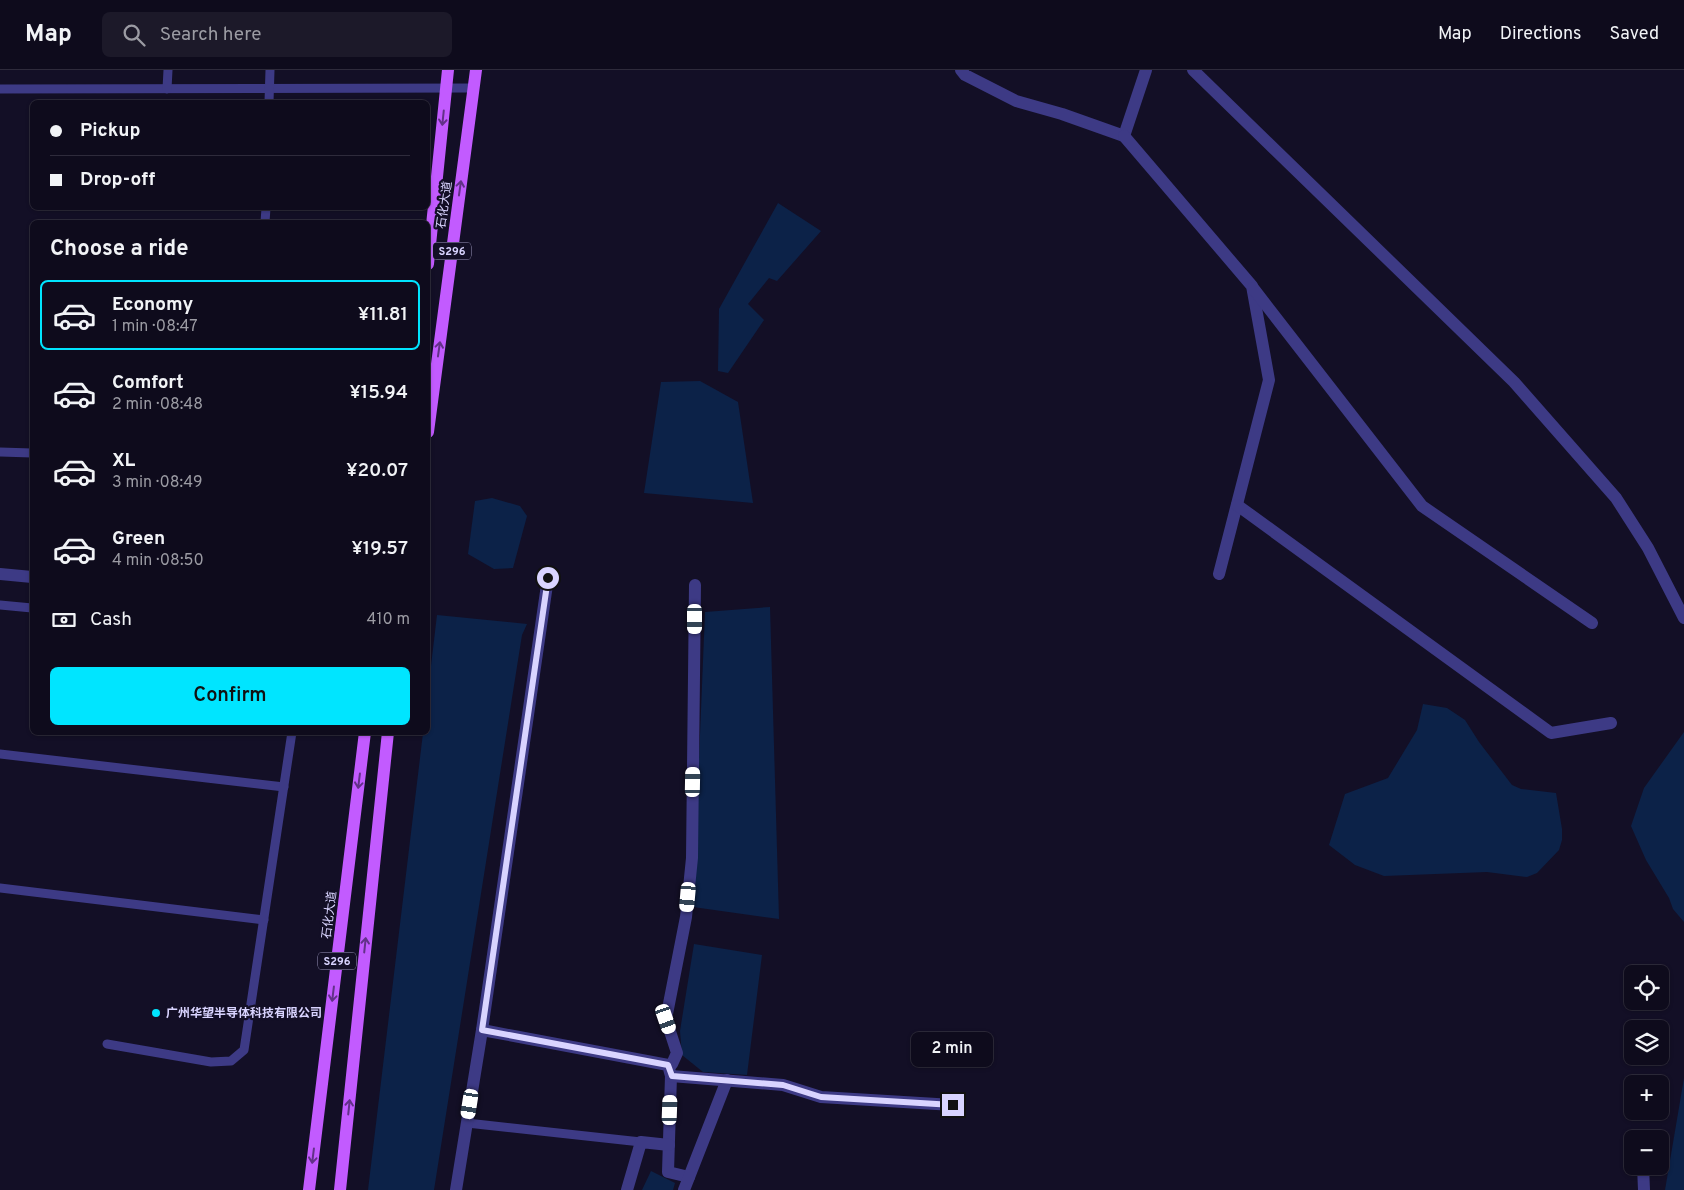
<!DOCTYPE html>
<html lang="en">
<head>
<meta charset="utf-8">
<style>
  :root { --surface:#0e0b1c; --page:#1c1929; --text:#f1f3f6; --muted:#9b9ba3; --line:#2e2b3b; --accent:#00e5ff }
  body { margin:0; font-family:Overpass,"Noto Sans SC",sans-serif; background:var(--page); color:var(--text); height:100vh; display:flex; flex-direction:column; font-size:19px; white-space:nowrap }
  * { box-sizing:border-box; margin:0 }
  p { font-size:16px; color:var(--muted) }
  .icon { flex:none; width:28px; height:28px; fill:none; stroke:currentColor; stroke-width:2; stroke-linecap:round; stroke-linejoin:round }
  .map { position:relative; flex:1; overflow:hidden }
  .side { position:absolute; left:30px; top:150px; width:400px; height:515px; display:flex; flex-direction:column; background:var(--surface); border-radius:8px; box-shadow:0 1px 4px #0004,0 0 0 1px var(--line) }
  .side>* { flex:none }
  .hud { position:absolute; left:30px; top:30px; width:400px; height:110px; border-radius:8px; box-shadow:0 1px 4px #0004,0 0 0 1px var(--line); display:grid; align-content:center; height:110px; padding:0 20px; background:var(--surface) }
  .fabs { position:absolute; left:1624px; top:895px; display:grid; gap:10px }
  .fabs a { display:grid; place-items:center; width:45px; height:45px; border-radius:8px; background:var(--surface); box-shadow:0 1px 4px #0004,0 0 0 1px var(--line); font-size:25px }
  .end { position:absolute; width:22px; height:22px; margin:-11px; border:6px solid #d9d4ff; background:#111; box-shadow:0 0 0 2px #111 }
  .from { border-radius:50% }
  .bubble { position:absolute; height:35px; border-radius:8px; background:var(--surface); box-shadow:0 1px 4px #0004,0 0 0 1px var(--line); font-size:16px; font-weight:600; line-height:35px; text-align:center }
  .car { position:absolute; width:15px; height:30px; margin:-15px -8px; border-radius:6px; box-shadow:0 0 4px 1px #0007; background:linear-gradient(#fff 24%,#345 0 40%,#fff 0 76%,#345 0 86%,#fff 0) }
  .hud b { display:flex; align-items:center; gap:18px; height:48px; font-size:19px }
  .hud b+b { border-top:1px solid var(--line) }
  .hud i { width:12px; height:12px; background:var(--text) }
  ul { padding:0; list-style:none }
  li { display:flex; align-items:center; gap:15px; height:70px; margin:0 10px 8px; padding:0 10px; border:2px solid transparent; border-radius:8px }
  li div { flex:1 }
  li b { display:block; font-size:19px }
  li em { font-style:normal; font-weight:600 }
  li.current { border-color:var(--accent) }
  li>.icon { width:45px; height:45px; stroke-width:1.5 }
  h2 { padding:0 20px; font-size:22px; line-height:60px }
  .pay { display:flex; align-items:center; gap:12px; height:55px; padding:0 20px; font-size:19px }
  .pay p { margin-inline-start:auto }
  .button { display:flex; gap:10px; margin-top:auto; padding:10px 20px }
  .button a { flex:1; height:58px; border-radius:8px; background:var(--accent); color:#111; font-size:20px; font-weight:600; line-height:58px; text-align:center }
  header { display:flex; align-items:center; gap:30px; box-sizing:border-box; height:70px; padding:0 25px; background:var(--surface); border-bottom:1px solid var(--line) }
  header strong { font-size:24px }
  nav { display:flex; gap:28px; margin-inline-start:auto; font-size:18px }
  .search { width:350px; height:45px; background:var(--page); display:flex; align-items:center; gap:12px; box-sizing:border-box; padding:0 18px; border-radius:8px; color:var(--muted); font-size:19px }
  .map>svg:first-child { display:block }
</style>
</head>
<body>
<header>
<strong>Map</strong>
<div class="search"><svg class="icon" aria-label="search" viewBox="0 0 24 24"><circle cx="10" cy="10" r="6"/><path d="M15 15l6 6"/></svg>Search here</div>
<nav><a>Map</a><a>Directions</a><a>Saved</a></nav>
</header>
<div class="map">
<svg width="1684" height="1120" viewBox="0 0 1684 1120">
  <rect width="100%" height="100%" fill="#130f26"/>
  <g fill="#0c2248">
    <path d="M 778,133 L 821,161 L 777,211 L 769,208 L 748,234 L 764,250 L 728,303 L 718,301 L 719,239 Z"/>
    <path d="M 700,311 L 738,332 L 753,433 L 644,423 L 661,312 Z"/>
    <path d="M 492,428 L 520,436 L 527,446 L 513,498 L 494,499 L 468,484 L 475,431 Z"/>
    <path d="M 770,537 L 779,849 L 693,837 L 705,542 Z"/>
    <path d="M 437,545 L 527,554 L 522,565 L 434,1120 L 368,1120 L 423,663 L 428,662 L 428,621 Z"/>
    <path d="M 1423,634 L 1447,638 L 1465,650 L 1479,672 L 1512,715 L 1521,719 L 1556,723 L 1562,759 L 1562,770 L 1559,780 L 1537,803 L 1527,807 L 1487,802 L 1384,806 L 1355,795 L 1329,775 L 1345,724 L 1388,708 L 1417,660 Z"/>
    <path d="M 1684,662 L 1684,852 L 1673,839 L 1669,828 L 1646,790 L 1631,756 L 1644,718 Z"/>
    <path d="M 694,874 L 762,885 L 747,1005 L 703,1002 L 682,985 L 680,961 Z"/>
    <path d="M 1684,1008 L 1684,1120 L 1665,1120 Z"/>
    <path d="M 651,1101 L 675,1113 L 673,1120 L 642,1120 Z"/>
  </g>
  <g fill="none" stroke-linecap="round" stroke-linejoin="round">
    <g stroke="#3d3a85" stroke-width="9">
      <path d="M 0,19 L 473,18"/>
      <path d="M 167,19 L 168,0"/>
      <path d="M 269,32 L 270,0"/>
      <path d="M 265,152 L 266,138"/>
      <path d="M 0,382 L 32,383"/>
      <path d="M 0,535 L 32,538"/>
      <path d="M 0,684 L 284,717"/>
      <path d="M 0,818 L 264,850"/>
      <path d="M 107,974 L 211,992 L 231,991 L 244,980 L 292,662"/>
      <path d="M 467,1053 L 641,1072"/>
    </g>
    <g stroke="#3d3a85" stroke-width="12">
      <path d="M 961,0 L 965,5 L 1016,31 L 1062,44 L 1124,66 L 1146,0"/>
      <path d="M 1193,0 L 1514,312 L 1616,428 L 1648,478 L 1684,548"/>
      <path d="M 1124,66 L 1252,216 L 1269,310 L 1219,504"/>
      <path d="M 1253,218 L 1422,436 L 1592,553"/>
      <path d="M 1237,435 L 1551,663 L 1611,653"/>
      <path d="M 0,504 L 32,507"/>
      <path d="M 482,960 L 668,995 L 671,1006 L 668,1102 L 689,1107"/>
      <path d="M 668,995 L 672,994 L 677,983 L 666,949 L 686,847 L 692,788 L 695,515"/>
      <path d="M 671,1006 L 783,1015 L 821,1027 L 953,1035"/>
      <path d="M 1643,1096 L 1644,1120"/>
      <path d="M 456,1120 L 482,960 L 548,508"/>
      <path d="M 627,1120 L 641,1072 L 669,1075"/>
      <path d="M 684,1120 L 727,1010"/>
    </g>
    <g stroke="#c25bff" stroke-width="12">
      <path d="M 428,194 L 448,0"/>
      <path d="M 428,362 L 476,0"/>
      <path d="M 309,1120 L 365,662"/>
      <path d="M 340,1120 L 388,662"/>
    </g>
  </g>
  <defs><path id="oneway-shaft" d="M-6 0H5M1.5-3L5.5 0L1.5 3" fill="none" stroke-width="1.6" stroke-linecap="round" stroke-linejoin="round" transform="scale(1.25)"/></defs>
  <g stroke="#623188">
    <use href="#oneway-shaft" transform="translate(443 48) rotate(96)"/>
    <use href="#oneway-shaft" transform="translate(460 118) rotate(-82)"/>
    <use href="#oneway-shaft" transform="translate(439 279) rotate(-82)"/>
    <use href="#oneway-shaft" transform="translate(359 711) rotate(97)"/>
    <use href="#oneway-shaft" transform="translate(365 875) rotate(-84)"/>
    <use href="#oneway-shaft" transform="translate(333 924) rotate(97)"/>
    <use href="#oneway-shaft" transform="translate(349 1037) rotate(-84)"/>
    <use href="#oneway-shaft" transform="translate(313 1086) rotate(97)"/>
  </g>
  <g fill="none" stroke-linecap="round" stroke-linejoin="round">
    <path stroke="#d9d4ff" stroke-width="6" d="M 548,508 L 482,960 L 668,995 L 672,1006 L 783,1015 L 821,1027 L 953,1035"/>
  </g>
  <circle fill="#00e5ff" stroke="#130f26" stroke-width="2" cx="156" cy="943" r="5"/>
  <g text-anchor="middle" stroke-width="4.5" stroke-linejoin="round" paint-order="stroke">
    <g fill="#130f26" stroke="#9e99be" stroke-width="1">
      <rect x="433" y="172.5" width="38" height="17" rx="4"/>
      <rect x="318" y="882.5" width="38" height="17" rx="4"/>
    </g>
    <g font-size="11" font-weight="bold" fill="#d9d4ff">
      <text x="452" y="185">S296</text>
      <text x="337" y="895">S296</text>
    </g>
    <g font-size="12" fill="#d9d4ff" stroke="#130f26">
      <text transform="translate(444 135) rotate(-82)" y="4">石化大道</text>
      <text transform="translate(329 845) rotate(-83)" y="4">石化大道</text>
    </g>
    <g font-size="12" font-weight="bold" fill="#d9d4ff" stroke="#130f26" text-anchor="start">
      <text x="166" y="947">广州华望半导体科技有限公司</text>
    </g>
  </g>
</svg>
<div class="fabs">
<a><svg class="icon" aria-label="locate" viewBox="0 0 24 24"><circle cx="12" cy="12" r="6"/><path d="M12 2v4M12 18v4M2 12h4M18 12h4"/></svg></a>
<a><svg class="icon" aria-label="layers" viewBox="0 0 24 24"><path d="M12 4l9 5-9 5-9-5zM3 14l9 5 9-5"/></svg></a>
<a>+</a>
<a>−</a>
</div>
<i class="end from" style="left:548px;top:508px"></i>
<i class="end" style="left:953px;top:1035px"></i>
<div class="bubble" style="left:911px;top:962px;width:82px">2 min</div>
<i class="car" style="left:695px;top:549px;rotate:180deg"></i>
<i class="car" style="left:693px;top:712px;rotate:1deg"></i>
<i class="car" style="left:688px;top:827px;rotate:185deg"></i>
<i class="car" style="left:666px;top:949px;rotate:161deg"></i>
<i class="car" style="left:470px;top:1034px;rotate:189deg"></i>
<i class="car" style="left:670px;top:1040px;rotate:2deg"></i>
<div class="hud">
<b><i class="from"></i>Pickup</b>
<b><i></i>Drop-off</b>
</div>
<section class="side">
<h2>Choose a ride</h2>
<ul>
<li class="current"><svg class="icon" aria-label="car" viewBox="0 0 24 24"><path d="M5 17H2v-5l4-1 3-4h7l3 4 3 1v5h-3M9 17h6M6 11h13"/><circle cx="7" cy="17" r="2"/><circle cx="17" cy="17" r="2"/></svg><div><b>Economy</b><p>1 min · 08:47</p></div><em>¥11.81</em></li>
<li><svg class="icon" aria-label="car" viewBox="0 0 24 24"><path d="M5 17H2v-5l4-1 3-4h7l3 4 3 1v5h-3M9 17h6M6 11h13"/><circle cx="7" cy="17" r="2"/><circle cx="17" cy="17" r="2"/></svg><div><b>Comfort</b><p>2 min · 08:48</p></div><em>¥15.94</em></li>
<li><svg class="icon" aria-label="car" viewBox="0 0 24 24"><path d="M5 17H2v-5l4-1 3-4h7l3 4 3 1v5h-3M9 17h6M6 11h13"/><circle cx="7" cy="17" r="2"/><circle cx="17" cy="17" r="2"/></svg><div><b>XL</b><p>3 min · 08:49</p></div><em>¥20.07</em></li>
<li><svg class="icon" aria-label="car" viewBox="0 0 24 24"><path d="M5 17H2v-5l4-1 3-4h7l3 4 3 1v5h-3M9 17h6M6 11h13"/><circle cx="7" cy="17" r="2"/><circle cx="17" cy="17" r="2"/></svg><div><b>Green</b><p>4 min · 08:50</p></div><em>¥19.57</em></li>
</ul>
<div class="pay"><svg class="icon" aria-label="cash" viewBox="0 0 24 24"><path d="M3 7h18v10H3z"/><circle cx="12" cy="12" r="2"/></svg>Cash<p>410 m</p></div>
<div class="button"><a>Confirm</a></div>
</section>
</div>
</body>
</html>
